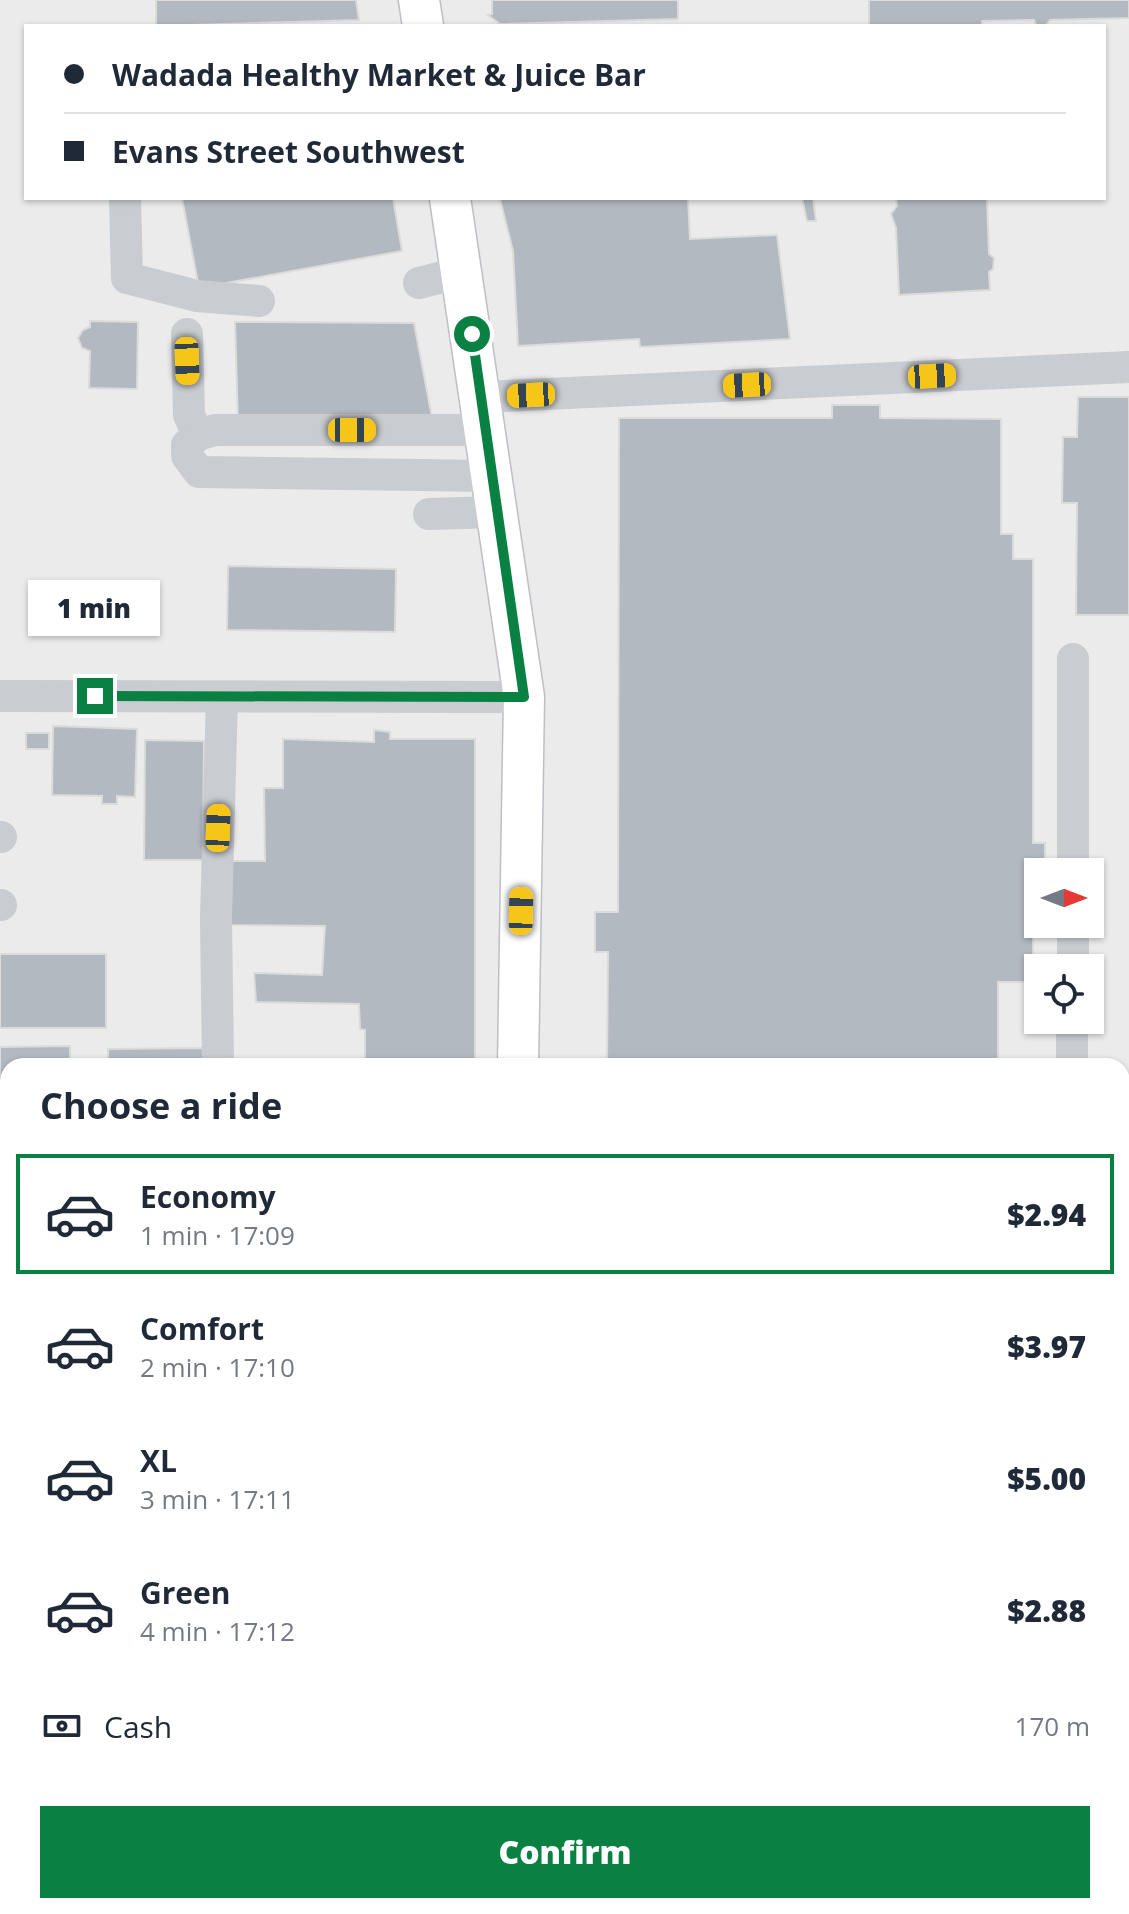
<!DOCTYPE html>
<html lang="en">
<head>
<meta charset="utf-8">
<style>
  :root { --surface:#fff; --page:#f2f2f3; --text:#1f2937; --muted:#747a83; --line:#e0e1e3; --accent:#0b8043 }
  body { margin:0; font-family:"Open Sans",sans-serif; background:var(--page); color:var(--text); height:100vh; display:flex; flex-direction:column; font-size:30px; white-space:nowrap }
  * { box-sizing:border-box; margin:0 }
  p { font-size:26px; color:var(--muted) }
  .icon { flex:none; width:44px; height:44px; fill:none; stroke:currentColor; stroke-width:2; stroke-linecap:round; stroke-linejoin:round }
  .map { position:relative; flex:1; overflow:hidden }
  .sheet { position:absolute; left:0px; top:1058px; width:1130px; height:856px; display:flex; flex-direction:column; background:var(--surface); border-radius:24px 24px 0 0; box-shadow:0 2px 6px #0004 }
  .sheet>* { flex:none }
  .hud { position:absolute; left:24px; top:24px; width:1082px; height:176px; border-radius:0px; box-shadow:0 2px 6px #0004; display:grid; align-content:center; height:176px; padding:0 40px; background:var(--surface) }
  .needle { width:52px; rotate:90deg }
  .buttons { position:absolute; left:1024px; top:858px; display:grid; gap:16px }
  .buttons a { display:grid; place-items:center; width:80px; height:80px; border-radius:0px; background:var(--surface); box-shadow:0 2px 6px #0004; font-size:40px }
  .end { position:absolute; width:36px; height:36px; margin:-18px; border:10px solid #0b8043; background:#fff; box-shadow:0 0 0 4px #fff }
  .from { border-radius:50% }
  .bubble { position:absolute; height:56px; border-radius:0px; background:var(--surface); box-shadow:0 2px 6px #0004; font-size:26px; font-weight:800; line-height:56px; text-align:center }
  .car { position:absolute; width:24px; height:48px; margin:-24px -12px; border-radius:10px; box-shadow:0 0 6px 2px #0007; background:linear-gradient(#f5c518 24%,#345 0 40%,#f5c518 0 76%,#345 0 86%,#f5c518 0) }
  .hud b { display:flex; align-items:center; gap:28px; height:76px; font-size:30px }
  .hud b+b { border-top:2px solid var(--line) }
  .hud i { width:20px; height:20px; background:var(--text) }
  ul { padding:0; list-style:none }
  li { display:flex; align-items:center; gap:24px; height:120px; margin:0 16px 12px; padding:0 24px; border:4px solid transparent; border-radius:0px }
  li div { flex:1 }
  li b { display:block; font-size:30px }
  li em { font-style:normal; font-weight:800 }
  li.current { border-color:var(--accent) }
  li>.icon { width:72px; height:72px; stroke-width:1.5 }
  h2 { padding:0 40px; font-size:36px; line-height:96px }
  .pay { display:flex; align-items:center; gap:20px; height:88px; padding:0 40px; font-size:30px }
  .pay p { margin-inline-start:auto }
  .primary-button { display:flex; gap:16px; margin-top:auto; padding:16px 40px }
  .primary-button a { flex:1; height:92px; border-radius:0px; background:var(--accent); color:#fff; font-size:32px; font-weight:800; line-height:92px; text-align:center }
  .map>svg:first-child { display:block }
</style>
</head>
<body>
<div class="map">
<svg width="1129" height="1914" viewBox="0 0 1129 1914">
  <rect width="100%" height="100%" fill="#f9faf7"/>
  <path fill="#eaebea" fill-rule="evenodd" d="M 0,0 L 1129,0 L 1129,1914 L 0,1914 ZM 26,26 L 1104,26 L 1104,198 L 26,198 ZM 1038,872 L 1090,872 L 1090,924 L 1038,924 ZM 1038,968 L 1090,968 L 1090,1020 L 1038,1020 ZM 8,1066 L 1122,1066 L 1122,1906 L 8,1906 Z"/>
  <g fill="#b2b9c0" stroke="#dbdbd9" stroke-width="2">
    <path d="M 156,0 L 356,0 L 359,20 L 156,26 Z"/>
    <path d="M 492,0 L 678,0 L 678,19 L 500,24 L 488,15 L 492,14 Z"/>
    <path d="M 869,0 L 1129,0 L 1129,18 L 1050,20 L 1046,25 L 1036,25 L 1034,20 L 982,21 L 982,26 L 869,26 Z"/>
    <path d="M 182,198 L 393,198 L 402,251 L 199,288 Z"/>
    <path d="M 688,198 L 690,239 L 777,235 L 790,339 L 640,347 L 639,339 L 518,346 L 513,251 L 500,199 Z"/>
    <path d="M 802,198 L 813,198 L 816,221 L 807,221 Z"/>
    <path d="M 896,198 L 987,198 L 989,254 L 994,258 L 993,269 L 989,272 L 990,290 L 899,295 L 896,228 L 891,214 L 897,206 Z"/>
    <path d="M 90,321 L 138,322 L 137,389 L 89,388 L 90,351 L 82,348 L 78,338 L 83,330 L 90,327 Z"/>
    <path d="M 235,322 L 414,323 L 433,423 L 238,422 Z"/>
    <path d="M 1078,397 L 1129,397 L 1129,615 L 1076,615 L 1077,503 L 1062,503 L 1063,437 L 1077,437 Z"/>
    <path d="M 832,405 L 880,405 L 880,418 L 1001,419 L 1001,534 L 1013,534 L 1013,559 L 1033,559 L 1033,843 L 1045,843 L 1045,872 L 1038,872 L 1038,882 L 1033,882 L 1033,982 L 998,982 L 998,1066 L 607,1066 L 608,952 L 595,952 L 595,912 L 618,912 L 619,418 L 832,418 Z"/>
    <path d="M 228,566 L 396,569 L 395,632 L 227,630 Z"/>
    <path d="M 53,726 L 137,729 L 135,797 L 117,796 L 117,804 L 102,804 L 102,796 L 52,795 Z"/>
    <path d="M 374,730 L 390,732 L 390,739 L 475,739 L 475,1066 L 365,1066 L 365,1030 L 360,1029 L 359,1004 L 256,1002 L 254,973 L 322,975 L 325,926 L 224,925 L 222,861 L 265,861 L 264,788 L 283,788 L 283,739 L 374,742 Z"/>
    <rect x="26" y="733" width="23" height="16"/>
    <path d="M 145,740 L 204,741 L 203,860 L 144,860 Z"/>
    <rect x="0" y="954" width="106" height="74"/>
    <path d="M 70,1046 L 70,1060 L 108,1060 L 108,1049 L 204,1048 L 204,1066 L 8,1066 L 8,1110 L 0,1110 L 0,1047 Z"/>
    <rect x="1122" y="1597" width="7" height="169"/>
  </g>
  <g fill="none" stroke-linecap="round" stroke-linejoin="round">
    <defs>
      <g id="major">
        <path d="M 419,0 L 423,26"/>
        <path d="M 450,198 L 524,697 L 518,1066"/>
        <path d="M 0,1901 L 8,1901"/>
        <path d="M 522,1906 L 595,1914"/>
      </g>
    </defs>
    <use href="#major" stroke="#bcbfc4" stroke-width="43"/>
    <g stroke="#c9ccd0" stroke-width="32">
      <path d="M 125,198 L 127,278 L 197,296 L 259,301"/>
      <path d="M 419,283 L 462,272"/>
      <path d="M 187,334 L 189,415 L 198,435"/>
      <path d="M 482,397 L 1129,367"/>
      <path d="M 486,430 L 215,430 L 198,435 L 187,445 L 187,456 L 199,472 L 493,476"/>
      <path d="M 429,514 L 498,512"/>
      <path d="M 0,696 L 524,697"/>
      <path d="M 0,837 L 1,837"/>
      <path d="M 1073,872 L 1073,659"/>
      <path d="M 0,905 L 1,905"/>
      <path d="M 1073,924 L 1073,968"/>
      <path d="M 218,1066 L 216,919 L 222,697"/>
      <path d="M 1072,1066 L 1072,1020"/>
      <path d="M 0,1376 L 8,1376"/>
      <path d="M 1122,1377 L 1129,1377"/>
      <path d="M 1067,1906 L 1109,1910 L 1109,1906"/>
      <path d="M 678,1914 L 679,1906"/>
      <path d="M 929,1914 L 930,1906"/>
    </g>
    <use href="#major" stroke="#fff" stroke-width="40"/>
    <g stroke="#a9aeb5" stroke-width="6" stroke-dasharray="12 6" stroke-linecap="butt">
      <path d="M 0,1548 L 8,1548"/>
      <path d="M 0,1568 L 8,1568"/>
      <path d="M 1068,1906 L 1079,1914"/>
      <path d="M 1104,1906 L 1114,1914"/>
    </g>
  </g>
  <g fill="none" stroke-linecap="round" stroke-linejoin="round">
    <path stroke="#0b8043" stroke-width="10" d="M 95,696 L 524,697 L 472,334"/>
  </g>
</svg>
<div class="buttons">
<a><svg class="needle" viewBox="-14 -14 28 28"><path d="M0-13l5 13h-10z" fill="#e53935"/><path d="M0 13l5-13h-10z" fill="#747a83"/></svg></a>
<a><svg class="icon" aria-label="locate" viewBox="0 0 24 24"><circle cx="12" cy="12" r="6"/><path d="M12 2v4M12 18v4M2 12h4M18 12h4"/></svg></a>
</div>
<i class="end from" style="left:472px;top:334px"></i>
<i class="end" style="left:95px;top:696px"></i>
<div class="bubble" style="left:28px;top:580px;width:132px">1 min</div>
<i class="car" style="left:187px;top:361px;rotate:178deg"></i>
<i class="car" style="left:932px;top:376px;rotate:87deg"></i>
<i class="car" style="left:747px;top:385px;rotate:267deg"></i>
<i class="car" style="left:531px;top:395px;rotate:267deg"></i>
<i class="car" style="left:352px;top:430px;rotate:90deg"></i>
<i class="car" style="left:218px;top:828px;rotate:2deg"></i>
<i class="car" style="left:521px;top:911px;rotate:1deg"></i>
<div class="hud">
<b><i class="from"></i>Wadada Healthy Market &amp; Juice Bar</b>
<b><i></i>Evans Street Southwest</b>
</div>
<section class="sheet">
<h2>Choose a ride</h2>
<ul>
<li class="current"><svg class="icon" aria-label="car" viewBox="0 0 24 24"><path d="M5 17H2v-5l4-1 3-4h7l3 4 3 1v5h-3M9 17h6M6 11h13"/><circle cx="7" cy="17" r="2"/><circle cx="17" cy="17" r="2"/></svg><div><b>Economy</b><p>1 min · 17:09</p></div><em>$2.94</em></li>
<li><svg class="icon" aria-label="car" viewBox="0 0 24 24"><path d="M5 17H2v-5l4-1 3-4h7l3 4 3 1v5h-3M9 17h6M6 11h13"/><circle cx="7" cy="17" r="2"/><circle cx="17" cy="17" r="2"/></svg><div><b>Comfort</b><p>2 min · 17:10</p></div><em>$3.97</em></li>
<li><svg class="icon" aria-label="car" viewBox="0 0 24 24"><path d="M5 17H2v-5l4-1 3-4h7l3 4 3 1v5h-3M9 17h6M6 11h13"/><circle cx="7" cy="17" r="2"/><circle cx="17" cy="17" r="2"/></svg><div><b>XL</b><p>3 min · 17:11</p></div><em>$5.00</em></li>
<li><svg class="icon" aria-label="car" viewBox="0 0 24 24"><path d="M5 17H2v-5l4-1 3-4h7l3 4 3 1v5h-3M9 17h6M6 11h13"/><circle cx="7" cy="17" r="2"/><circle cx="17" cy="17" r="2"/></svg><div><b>Green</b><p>4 min · 17:12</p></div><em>$2.88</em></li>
</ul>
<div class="pay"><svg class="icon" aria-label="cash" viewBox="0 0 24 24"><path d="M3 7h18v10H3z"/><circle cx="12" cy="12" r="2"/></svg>Cash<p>170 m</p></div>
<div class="primary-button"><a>Confirm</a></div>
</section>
</div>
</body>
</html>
